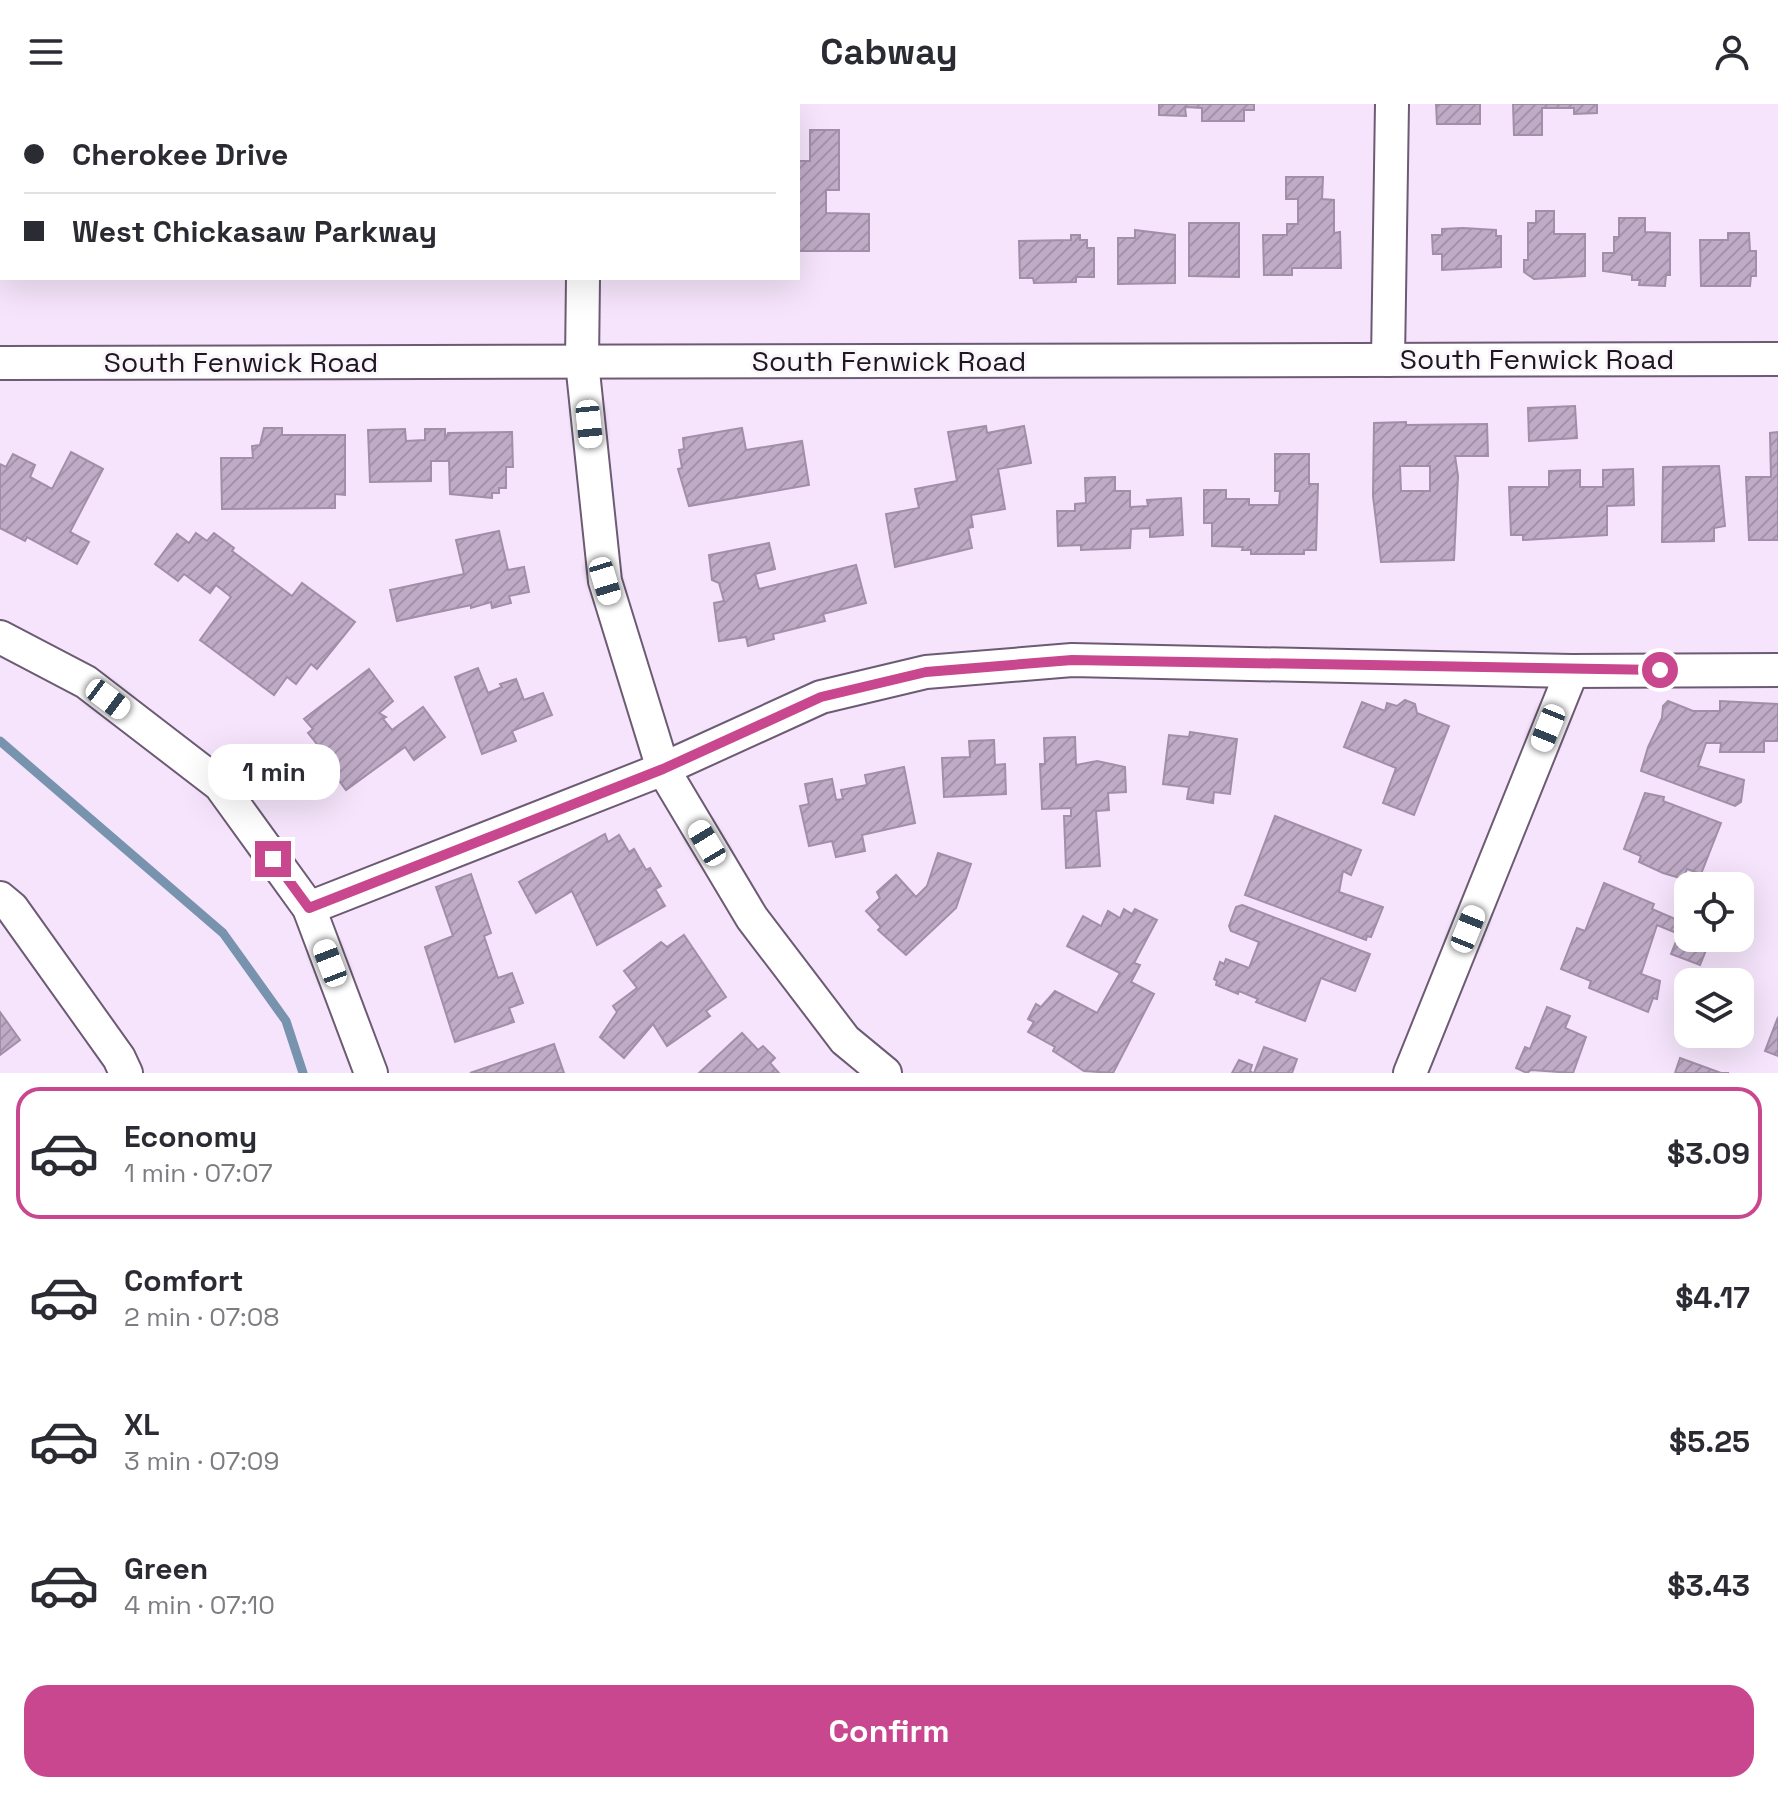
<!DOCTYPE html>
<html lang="en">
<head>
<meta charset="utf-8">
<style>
  :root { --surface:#fff; --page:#f2f2f3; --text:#2b2b33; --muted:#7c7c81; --line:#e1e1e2; --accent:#c9478e }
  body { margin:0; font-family:"Space Grotesk",sans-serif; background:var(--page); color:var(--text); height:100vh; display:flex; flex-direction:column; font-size:30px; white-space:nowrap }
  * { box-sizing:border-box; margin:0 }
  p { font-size:26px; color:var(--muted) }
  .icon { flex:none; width:44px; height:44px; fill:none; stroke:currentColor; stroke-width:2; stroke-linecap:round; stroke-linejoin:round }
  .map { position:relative; height:969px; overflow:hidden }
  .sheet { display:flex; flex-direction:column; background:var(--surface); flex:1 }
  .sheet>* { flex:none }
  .top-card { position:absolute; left:0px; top:0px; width:800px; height:176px; box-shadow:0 8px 32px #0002; display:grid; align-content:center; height:176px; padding:0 24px; background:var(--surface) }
  .controls { position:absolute; left:1674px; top:768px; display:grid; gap:16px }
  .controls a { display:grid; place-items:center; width:80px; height:80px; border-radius:16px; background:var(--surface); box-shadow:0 8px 32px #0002; font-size:40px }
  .end { position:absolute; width:36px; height:36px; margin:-18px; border:10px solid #c9478e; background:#fff; box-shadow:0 0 0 4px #fff }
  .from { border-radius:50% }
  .bubble { position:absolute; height:56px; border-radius:24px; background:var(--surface); box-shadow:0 8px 32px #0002; font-size:26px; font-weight:700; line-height:56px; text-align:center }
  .car { position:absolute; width:24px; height:48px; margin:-24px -12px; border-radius:10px; box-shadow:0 0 6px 2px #0007; background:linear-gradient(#fff 24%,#345 0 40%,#fff 0 76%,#345 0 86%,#fff 0) }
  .top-card b { display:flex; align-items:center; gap:28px; height:76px; font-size:30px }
  .top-card b+b { border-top:2px solid var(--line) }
  .top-card i { width:20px; height:20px; background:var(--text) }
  ul { padding:14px 0 0; list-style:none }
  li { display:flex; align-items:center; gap:24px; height:132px; margin:0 16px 12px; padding:0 8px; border:4px solid transparent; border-radius:24px }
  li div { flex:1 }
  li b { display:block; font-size:30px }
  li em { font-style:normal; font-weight:700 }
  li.selected { border-color:var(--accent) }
  li>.icon { width:72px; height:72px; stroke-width:1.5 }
  .action { display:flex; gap:16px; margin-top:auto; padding:16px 24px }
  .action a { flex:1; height:92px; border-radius:24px; background:var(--accent); color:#fff; font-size:32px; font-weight:700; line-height:92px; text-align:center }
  header { display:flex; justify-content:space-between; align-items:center; height:104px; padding:0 24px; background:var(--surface); font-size:36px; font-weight:700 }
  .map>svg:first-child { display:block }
</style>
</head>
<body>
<header><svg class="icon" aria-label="menu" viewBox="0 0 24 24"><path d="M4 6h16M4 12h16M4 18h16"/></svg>Cabway<svg class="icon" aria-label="person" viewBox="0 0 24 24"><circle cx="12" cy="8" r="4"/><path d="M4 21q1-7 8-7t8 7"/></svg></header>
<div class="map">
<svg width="1778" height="969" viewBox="0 0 1778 969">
  <defs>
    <pattern id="building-hatch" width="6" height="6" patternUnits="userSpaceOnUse" patternTransform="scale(2)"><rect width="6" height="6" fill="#bfabc6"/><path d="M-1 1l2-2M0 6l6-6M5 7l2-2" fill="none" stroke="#a492aa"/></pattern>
  </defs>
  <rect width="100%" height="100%" fill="#f5e4fb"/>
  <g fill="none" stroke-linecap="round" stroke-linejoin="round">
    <path stroke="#7893ad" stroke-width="9" d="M 0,637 L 223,829 L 286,917 L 303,969"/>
  </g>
  <g fill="url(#building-hatch)" stroke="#a18ea9" stroke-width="2" fill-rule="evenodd">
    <path d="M 1159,0 L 1254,0 L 1254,6 L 1244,6 L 1244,17 L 1202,17 L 1202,4 L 1185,3 L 1186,12 L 1159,11 Z"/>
    <path d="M 1436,0 L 1480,0 L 1480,20 L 1437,20 Z"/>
    <path d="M 1513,0 L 1597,0 L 1597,9 L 1574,10 L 1574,4 L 1542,4 L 1542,31 L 1514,31 Z"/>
    <path d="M 810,26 L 839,26 L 839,86 L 826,86 L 826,109 L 869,110 L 869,147 L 798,147 L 798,57 L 810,57 Z"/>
    <path d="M 1286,73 L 1323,73 L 1322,95 L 1334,96 L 1334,129 L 1340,128 L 1341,164 L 1292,164 L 1292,171 L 1264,171 L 1263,131 L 1287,131 L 1287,120 L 1298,120 L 1298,95 L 1286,95 Z"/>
    <path d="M 1536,107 L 1554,107 L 1554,130 L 1585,130 L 1585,172 L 1534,175 L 1524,168 L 1524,156 L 1528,156 L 1528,119 L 1536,119 Z"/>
    <path d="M 1619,114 L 1645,114 L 1645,128 L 1670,129 L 1670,171 L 1666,171 L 1665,182 L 1639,181 L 1640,176 L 1632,176 L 1632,171 L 1603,167 L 1603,149 L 1614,149 L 1614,133 L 1619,133 Z"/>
    <path d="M 1189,119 L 1239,119 L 1239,173 L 1189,172 Z"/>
    <path d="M 1463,124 L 1496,126 L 1496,132 L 1501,132 L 1501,163 L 1442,166 L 1442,150 L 1433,150 L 1432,131 L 1442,131 L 1442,125 Z"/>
    <path d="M 1135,126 L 1175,131 L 1175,179 L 1118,180 L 1118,134 L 1135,134 Z"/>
    <path d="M 1728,129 L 1749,129 L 1750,147 L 1756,147 L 1756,172 L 1751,172 L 1750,182 L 1701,182 L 1700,136 L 1728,136 Z"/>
    <path d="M 1071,131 L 1080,131 L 1080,136 L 1087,136 L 1087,144 L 1094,144 L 1094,173 L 1076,173 L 1076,178 L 1034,179 L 1033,174 L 1020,174 L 1019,137 L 1071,136 Z"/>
    <path d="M 1575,302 L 1577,334 L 1529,337 L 1528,304 Z"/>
    <path d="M 1406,318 L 1406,321 L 1487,320 L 1488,352 L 1455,352 L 1458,372 L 1454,456 L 1381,458 L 1373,392 L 1374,319 ZM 1400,362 L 1430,362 L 1430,387 L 1401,387 Z"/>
    <path d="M 986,322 L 987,329 L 1024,322 L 1031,359 L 998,365 L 1005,405 L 971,411 L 973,423 L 968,424 L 972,444 L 895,463 L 886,410 L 919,404 L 915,385 L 957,377 L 948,328 Z"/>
    <path d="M 264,324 L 282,324 L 282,331 L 345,331 L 345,391 L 335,390 L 335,404 L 222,405 L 221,354 L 253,354 L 252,342 L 260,341 Z"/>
    <path d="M 742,324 L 746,346 L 802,337 L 809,381 L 689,402 L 678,365 L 682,364 L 679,346 L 684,345 L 683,334 Z"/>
    <path d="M 405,325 L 406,337 L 425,336 L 425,325 L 445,325 L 445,336 L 448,329 L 512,328 L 513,363 L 506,363 L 506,384 L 499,384 L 499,389 L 492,389 L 492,394 L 450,390 L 449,357 L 431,357 L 431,377 L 370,378 L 368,326 Z"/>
    <path d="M 1778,328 L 1778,436 L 1749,436 L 1746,373 L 1771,373 L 1770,329 Z"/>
    <path d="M 71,348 L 103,365 L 70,428 L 89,438 L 77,460 L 27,433 L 25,437 L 0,424 L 0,360 L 6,363 L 13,350 L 35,361 L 30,373 L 52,385 Z"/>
    <path d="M 1275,350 L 1309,350 L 1309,380 L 1318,380 L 1316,446 L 1304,446 L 1304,450 L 1251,450 L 1251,446 L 1242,446 L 1243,443 L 1212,442 L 1212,419 L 1204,419 L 1204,386 L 1226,386 L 1226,395 L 1249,395 L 1249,401 L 1279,401 L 1280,387 L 1275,387 Z"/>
    <path d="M 1719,362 L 1725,422 L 1714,424 L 1714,437 L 1662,438 L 1663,363 Z"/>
    <path d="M 1633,365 L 1634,401 L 1607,402 L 1607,431 L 1523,436 L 1523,431 L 1511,431 L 1509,383 L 1549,383 L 1549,367 L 1580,366 L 1580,383 L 1603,383 L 1603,366 Z"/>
    <path d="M 1115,373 L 1115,387 L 1130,387 L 1130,403 L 1148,402 L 1147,396 L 1181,394 L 1183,431 L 1150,433 L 1150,424 L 1131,425 L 1130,444 L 1081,446 L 1081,441 L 1058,442 L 1057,407 L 1075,407 L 1075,400 L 1086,399 L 1085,374 Z"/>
    <path d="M 499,427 L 508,466 L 524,463 L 529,488 L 509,492 L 511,499 L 492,504 L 491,498 L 471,504 L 471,501 L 397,517 L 390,486 L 464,470 L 456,436 Z"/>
    <path d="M 196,429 L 207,437 L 214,429 L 234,444 L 232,447 L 292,492 L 302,479 L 355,518 L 317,565 L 311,560 L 296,580 L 287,573 L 274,591 L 200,536 L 231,493 L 216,481 L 210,489 L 184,470 L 178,477 L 155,460 L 177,430 L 189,439 Z"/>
    <path d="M 769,439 L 775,465 L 755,470 L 759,485 L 856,461 L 866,499 L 823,510 L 825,517 L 773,530 L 774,535 L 748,542 L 746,533 L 719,537 L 714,499 L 724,497 L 719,479 L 712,476 L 709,451 Z"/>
    <path d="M 478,564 L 488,589 L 502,583 L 500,580 L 516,575 L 524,596 L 543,589 L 552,611 L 512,627 L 516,637 L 482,650 L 455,573 Z"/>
    <path d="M 369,565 L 393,597 L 379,609 L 386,613 L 383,615 L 392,626 L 423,603 L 445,633 L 414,656 L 405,643 L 346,686 L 318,648 L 321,645 L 308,629 L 313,625 L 304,615 Z"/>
    <path d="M 1405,596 L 1415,600 L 1417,609 L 1449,622 L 1414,711 L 1383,699 L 1396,664 L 1344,643 L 1362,598 L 1385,607 L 1387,599 L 1397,602 Z"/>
    <path d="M 1668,597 L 1693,607 L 1720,607 L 1720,597 L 1778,600 L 1778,637 L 1764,637 L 1764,648 L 1720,648 L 1721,639 L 1706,639 L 1698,662 L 1744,676 L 1741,698 L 1735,702 L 1641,667 L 1648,643 L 1662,614 L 1663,602 Z"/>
    <path d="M 1190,628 L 1237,635 L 1230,690 L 1214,688 L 1213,699 L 1187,695 L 1189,683 L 1163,680 L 1169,631 L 1189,633 Z"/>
    <path d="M 1075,633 L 1076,661 L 1097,657 L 1125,663 L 1126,688 L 1108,689 L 1109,706 L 1096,707 L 1100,762 L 1066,764 L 1064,712 L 1071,712 L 1071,704 L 1042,705 L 1040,660 L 1045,660 L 1044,634 Z"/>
    <path d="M 994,636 L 995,661 L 1005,660 L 1006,690 L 944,693 L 942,654 L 970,653 L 969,637 Z"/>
    <path d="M 904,663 L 915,719 L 862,731 L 865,747 L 836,753 L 832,737 L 809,742 L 800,702 L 809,700 L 805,680 L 832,675 L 836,696 L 843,695 L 841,686 L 867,681 L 865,671 Z"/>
    <path d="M 1645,689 L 1664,693 L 1663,697 L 1721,719 L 1701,770 L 1687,765 L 1683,775 L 1663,769 L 1639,758 L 1641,752 L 1624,745 Z"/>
    <path d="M 1275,712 L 1361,746 L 1351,771 L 1343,767 L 1339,788 L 1383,803 L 1371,833 L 1367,832 L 1366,836 L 1245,791 Z"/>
    <path d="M 605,730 L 608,738 L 619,731 L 629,748 L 634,745 L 646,766 L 650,764 L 661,782 L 655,785 L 665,802 L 597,841 L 572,787 L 536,809 L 519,778 Z"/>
    <path d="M 938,749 L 971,760 L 956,804 L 906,851 L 878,826 L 881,823 L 866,807 L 880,794 L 877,788 L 896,771 L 916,793 L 927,782 Z"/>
    <path d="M 471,770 L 491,829 L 484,832 L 498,874 L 512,869 L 523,899 L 509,904 L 514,918 L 455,938 L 425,843 L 453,832 L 436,783 Z"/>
    <path d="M 1604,779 L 1654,800 L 1652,805 L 1675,815 L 1688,789 L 1688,834 L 1711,834 L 1700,861 L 1671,850 L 1679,830 L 1657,821 L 1641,870 L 1660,877 L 1657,895 L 1653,894 L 1648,908 L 1589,884 L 1591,877 L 1561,865 L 1577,824 L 1585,827 Z"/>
    <path d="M 1242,801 L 1370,850 L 1355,887 L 1321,874 L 1305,917 L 1256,898 L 1258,895 L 1239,887 L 1238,890 L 1216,881 L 1217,877 L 1214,875 L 1220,858 L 1224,860 L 1226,855 L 1249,864 L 1259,838 L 1231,827 L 1229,822 L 1236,803 Z"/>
    <path d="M 1124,805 L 1132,810 L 1135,805 L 1157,816 L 1134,859 L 1140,861 L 1131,878 L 1154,890 L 1113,969 L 1084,967 L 1053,947 L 1055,943 L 1028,928 L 1034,918 L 1028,915 L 1036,900 L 1041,903 L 1055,887 L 1097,909 L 1120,869 L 1067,842 L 1083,812 L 1101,822 L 1108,807 L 1120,814 Z"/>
    <path d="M 684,831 L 726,893 L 706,907 L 710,912 L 667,942 L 653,920 L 624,954 L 600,933 L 617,908 L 613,902 L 637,884 L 624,867 L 661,838 L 667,843 Z"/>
    <path d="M 1547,903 L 1570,912 L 1565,924 L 1586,933 L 1573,969 L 1531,966 L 1527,969 L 1516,964 L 1525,943 L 1530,945 Z"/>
    <path d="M 0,908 L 20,936 L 0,951 Z"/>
    <path d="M 1778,913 L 1778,952 L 1765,947 Z"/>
    <path d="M 742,929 L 758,946 L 763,942 L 775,954 L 770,959 L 779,969 L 699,969 Z"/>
    <path d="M 554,940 L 564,969 L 470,969 Z"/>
    <path d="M 1264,943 L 1297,955 L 1292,969 L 1254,969 Z"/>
    <path d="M 1680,954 L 1721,969 L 1729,969 L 1675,969 Z"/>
    <path d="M 1239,956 L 1252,961 L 1250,967 L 1253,969 L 1232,969 Z"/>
  </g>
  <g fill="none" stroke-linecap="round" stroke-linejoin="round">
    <defs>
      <g id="minor">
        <path d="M 585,2 L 585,0"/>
        <path d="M 583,174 L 582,258 L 605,477 L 663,665 L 752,814 L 845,936 L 885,969"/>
        <path d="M 1388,256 L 1392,0"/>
        <path d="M 0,259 L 1778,255"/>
        <path d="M 0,533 L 86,578 L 220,681 L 309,804 L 371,969"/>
        <path d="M 0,794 L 12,804 L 119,954 L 126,969"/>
        <path d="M 309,804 L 663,665 L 821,593 L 926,568 L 1072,556 L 1572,567 L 1778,566"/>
        <path d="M 1410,969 L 1572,567"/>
      </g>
    </defs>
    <use href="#minor" stroke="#6c5b73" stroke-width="36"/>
    <use href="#minor" stroke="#fff" stroke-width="32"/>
  </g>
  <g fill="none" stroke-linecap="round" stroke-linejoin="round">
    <path stroke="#c9478e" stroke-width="10" d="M 273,755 L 309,804 L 663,665 L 821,593 L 926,568 L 1072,556 L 1660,566"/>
  </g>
  <g text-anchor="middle" stroke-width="6" stroke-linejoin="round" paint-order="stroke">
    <g font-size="28" fill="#1e1721" stroke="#fbf6fc">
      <text x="1537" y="265">South Fenwick Road</text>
      <text x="889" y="267">South Fenwick Road</text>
      <text x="241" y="268">South Fenwick Road</text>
    </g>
  </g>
</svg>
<div class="controls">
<a><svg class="icon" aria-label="locate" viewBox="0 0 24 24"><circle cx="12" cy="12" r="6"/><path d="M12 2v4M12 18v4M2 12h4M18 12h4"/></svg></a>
<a><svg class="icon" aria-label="layers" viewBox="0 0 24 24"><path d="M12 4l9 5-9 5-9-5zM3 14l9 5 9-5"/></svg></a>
</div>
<i class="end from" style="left:1660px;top:566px"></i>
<i class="end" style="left:273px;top:755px"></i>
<div class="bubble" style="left:208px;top:640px;width:132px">1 min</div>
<i class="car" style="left:589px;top:320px;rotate:174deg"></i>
<i class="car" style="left:605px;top:477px;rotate:163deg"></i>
<i class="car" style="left:108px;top:595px;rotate:127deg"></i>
<i class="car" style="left:1548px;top:624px;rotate:202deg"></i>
<i class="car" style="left:707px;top:739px;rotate:329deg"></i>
<i class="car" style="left:1468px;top:825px;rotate:22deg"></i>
<i class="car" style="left:330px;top:859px;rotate:339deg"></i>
<div class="top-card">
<b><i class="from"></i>Cherokee Drive</b>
<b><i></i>West Chickasaw Parkway</b>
</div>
</div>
<section class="sheet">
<ul>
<li class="selected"><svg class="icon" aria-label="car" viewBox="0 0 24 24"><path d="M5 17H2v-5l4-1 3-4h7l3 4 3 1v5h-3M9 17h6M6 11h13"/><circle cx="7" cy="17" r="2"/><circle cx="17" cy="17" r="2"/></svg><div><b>Economy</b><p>1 min · 07:07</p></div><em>$3.09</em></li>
<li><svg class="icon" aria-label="car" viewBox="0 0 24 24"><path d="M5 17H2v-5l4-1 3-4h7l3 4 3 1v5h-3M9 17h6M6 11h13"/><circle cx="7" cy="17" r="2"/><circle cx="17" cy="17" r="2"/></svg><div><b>Comfort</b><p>2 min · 07:08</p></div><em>$4.17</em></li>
<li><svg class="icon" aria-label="car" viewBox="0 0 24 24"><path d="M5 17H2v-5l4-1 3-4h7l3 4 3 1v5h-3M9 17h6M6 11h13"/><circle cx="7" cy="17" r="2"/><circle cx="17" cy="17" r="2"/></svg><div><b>XL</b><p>3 min · 07:09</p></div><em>$5.25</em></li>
<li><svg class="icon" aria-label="car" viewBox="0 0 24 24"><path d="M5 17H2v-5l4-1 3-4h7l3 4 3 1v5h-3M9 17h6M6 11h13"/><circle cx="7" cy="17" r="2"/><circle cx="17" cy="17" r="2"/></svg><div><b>Green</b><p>4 min · 07:10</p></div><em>$3.43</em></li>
</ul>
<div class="action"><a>Confirm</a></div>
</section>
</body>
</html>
